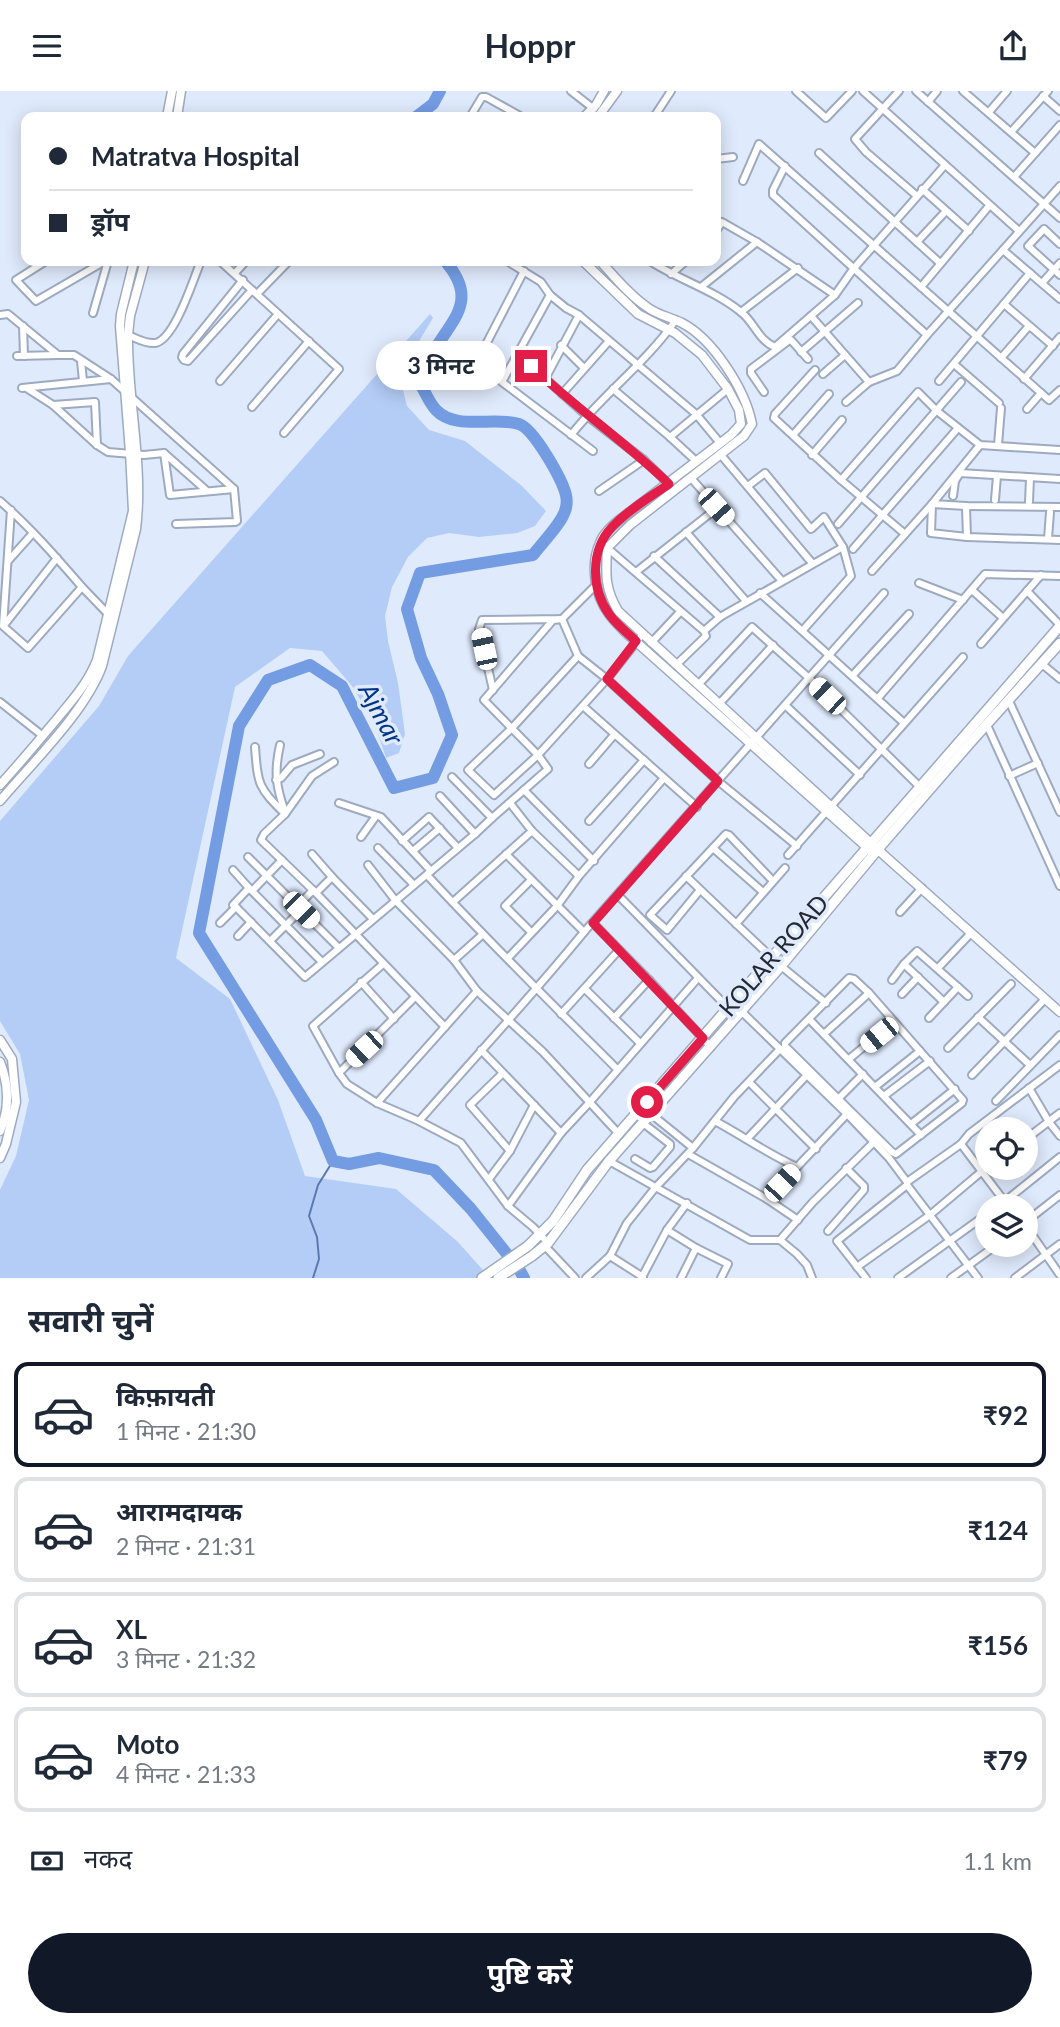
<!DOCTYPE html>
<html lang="hi">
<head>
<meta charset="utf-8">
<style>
  :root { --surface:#fff; --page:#f6f6f7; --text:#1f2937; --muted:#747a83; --line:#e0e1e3; --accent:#111827 }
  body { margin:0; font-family:Lato,"Noto Sans Devanagari",sans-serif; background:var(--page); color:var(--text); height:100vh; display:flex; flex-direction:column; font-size:26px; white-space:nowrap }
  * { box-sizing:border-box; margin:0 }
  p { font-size:23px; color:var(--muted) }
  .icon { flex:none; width:38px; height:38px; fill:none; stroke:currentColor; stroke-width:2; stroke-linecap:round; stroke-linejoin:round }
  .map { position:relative; height:1187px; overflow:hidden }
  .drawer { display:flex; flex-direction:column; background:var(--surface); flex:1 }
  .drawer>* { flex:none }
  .hud { position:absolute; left:21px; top:21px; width:700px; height:154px; border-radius:14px; box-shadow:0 4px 18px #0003; display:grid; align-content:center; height:154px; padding:0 28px; background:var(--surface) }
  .tools { position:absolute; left:975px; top:1026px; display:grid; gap:14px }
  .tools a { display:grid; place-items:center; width:63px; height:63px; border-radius:50%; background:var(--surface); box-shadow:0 4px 18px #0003; font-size:35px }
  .end { position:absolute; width:32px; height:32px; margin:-16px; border:9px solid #e11d48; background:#fff; box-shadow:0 0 0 4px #fff }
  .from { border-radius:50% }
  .bubble { position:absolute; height:49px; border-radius:24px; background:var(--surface); box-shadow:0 4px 18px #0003; font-size:23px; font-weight:700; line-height:49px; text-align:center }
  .car { position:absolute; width:21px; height:42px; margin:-21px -10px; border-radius:9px; box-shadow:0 0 5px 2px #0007; background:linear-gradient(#fff 24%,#345 0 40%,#fff 0 76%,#345 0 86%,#fff 0) }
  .hud b { display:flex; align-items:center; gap:24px; height:66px; font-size:26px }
  .hud b+b { border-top:2px solid var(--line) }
  .hud i { width:18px; height:18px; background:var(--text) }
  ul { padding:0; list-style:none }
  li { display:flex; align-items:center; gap:21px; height:105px; margin:0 14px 10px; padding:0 14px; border:4px solid var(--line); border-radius:14px }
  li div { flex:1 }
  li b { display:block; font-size:26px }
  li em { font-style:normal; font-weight:700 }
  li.selected { border-color:var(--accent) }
  li>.icon { width:63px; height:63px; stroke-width:1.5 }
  h2 { padding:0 28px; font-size:32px; line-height:84px }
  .pay { display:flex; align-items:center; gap:18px; height:77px; padding:0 28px; font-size:26px }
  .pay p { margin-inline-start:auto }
  .cta { display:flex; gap:14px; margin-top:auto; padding:14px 28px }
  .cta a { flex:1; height:80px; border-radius:42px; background:var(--accent); color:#fff; font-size:28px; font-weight:700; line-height:80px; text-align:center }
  header { display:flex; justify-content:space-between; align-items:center; height:91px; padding:0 28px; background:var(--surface); font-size:32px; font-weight:700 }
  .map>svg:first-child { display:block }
</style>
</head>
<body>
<header><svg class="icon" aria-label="menu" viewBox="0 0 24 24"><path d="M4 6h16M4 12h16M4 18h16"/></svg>Hoppr<svg class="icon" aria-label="share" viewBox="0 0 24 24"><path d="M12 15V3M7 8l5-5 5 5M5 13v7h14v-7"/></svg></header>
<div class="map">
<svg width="1060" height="1187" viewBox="0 0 1060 1187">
  <rect width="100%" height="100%" fill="#dfeafc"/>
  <path fill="#b4cdf7" d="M 430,223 L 433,227 L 399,283 L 407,315 L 429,339 L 465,350 L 522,395 L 546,420 L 535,435 L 517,442 L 479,446 L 449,442 L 427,447 L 408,466 L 392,496 L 385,525 L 388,550 L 398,592 L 405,643 L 399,662 L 386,667 L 374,631 L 352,595 L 322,560 L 290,557 L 235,596 L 176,867 L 230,908 L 278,1009 L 305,1085 L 396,1098 L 458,1151 L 490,1187 L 0,1187 L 0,1099 L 16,1065 L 29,1009 L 20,963 L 0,930 L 0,730 L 99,615 L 128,565 Z"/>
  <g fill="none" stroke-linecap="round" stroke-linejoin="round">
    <path stroke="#5b79ae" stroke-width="2" d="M 313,1187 L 319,1168 L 317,1146 L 309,1125 L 318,1094 L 333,1070"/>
    <g stroke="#739ce3" stroke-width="12">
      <path d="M 416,26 L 433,13 L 440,0"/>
      <path d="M 445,170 C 484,214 444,234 426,274 C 424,280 423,289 422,296 C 426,303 430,313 436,319 C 456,340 494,325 519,333 C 534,338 562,388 566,404 C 567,409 567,415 565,420 C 561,433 542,452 533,464 L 420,482 L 407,518 L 421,567 L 438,603 L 452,644 L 433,687 L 394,697 L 342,595 L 310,574 L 268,589 L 239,635 L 199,842 L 316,1029 L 333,1070 L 349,1073 L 379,1067 L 434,1079 L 471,1118 L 519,1178 L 524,1187"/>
    </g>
    <defs>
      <g id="minor">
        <path d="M 571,0 L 594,18"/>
        <path d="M 796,0 L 826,27 L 852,0"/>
        <path d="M 863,0 L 1019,140"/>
        <path d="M 899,0 L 855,48 L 866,61 L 917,105"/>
        <path d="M 916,0 L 1060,127"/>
        <path d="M 963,0 L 1035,62"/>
        <path d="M 1043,5 L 1060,20"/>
        <path d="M 928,11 L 937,0"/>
        <path d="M 989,21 L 1007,0"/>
        <path d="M 470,26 L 482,6 L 486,6 L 522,26"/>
        <path d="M 654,26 L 671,0"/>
        <path d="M 1011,41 L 1048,0"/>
        <path d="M 819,62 L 940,172"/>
        <path d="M 716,68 L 733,66"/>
        <path d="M 785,75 L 773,99 L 773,104 L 927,244"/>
        <path d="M 1014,86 L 1060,34"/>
        <path d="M 743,90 L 759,53 L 1049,309 L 1060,299"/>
        <path d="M 922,98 L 969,140"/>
        <path d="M 716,140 L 722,131 L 757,151 L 835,204"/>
        <path d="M 917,151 L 946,120"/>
        <path d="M 1060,153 L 1044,138 L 1028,155 L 1060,184"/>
        <path d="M 1003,159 L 1060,208"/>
        <path d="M 46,170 L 16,189 L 36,210 L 105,170"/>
        <path d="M 220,170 L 339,278 L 284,342"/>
        <path d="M 507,170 L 541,191 L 550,204 L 566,217 L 579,224 L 696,323 L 720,352"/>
        <path d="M 650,170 C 679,189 714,199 741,221 C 755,232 758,249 775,256 L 835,204 L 854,177 L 945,74"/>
        <path d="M 235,182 L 246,170"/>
        <path d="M 671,183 L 686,170"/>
        <path d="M 243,189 L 183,263 L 182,266 L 184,269 L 188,270 L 252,199"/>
        <path d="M 1042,192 L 1060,172"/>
        <path d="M 701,196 L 757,151"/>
        <path d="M 921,196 L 989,115"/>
        <path d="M 257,203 L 289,170"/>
        <path d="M 550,204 L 502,291 L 593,360"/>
        <path d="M 1004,213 L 1053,255"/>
        <path d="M 741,221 L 798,177"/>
        <path d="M 93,222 L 108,170"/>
        <path d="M 0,224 L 8,223 L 58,264 L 17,265"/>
        <path d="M 811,225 L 869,291"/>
        <path d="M 23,235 L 24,265"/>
        <path d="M 128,244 C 136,247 145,253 155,252 C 174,249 192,192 199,175 L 199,170"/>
        <path d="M 561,254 L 584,277"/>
        <path d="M 801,261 L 858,212"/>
        <path d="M 517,262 L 586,324 L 644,369 L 669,393"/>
        <path d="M 58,264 L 74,264 L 111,288 L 234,398 L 237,430 L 235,431 L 176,433"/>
        <path d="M 1001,267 L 1029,235"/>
        <path d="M 81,270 L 83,290"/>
        <path d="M 954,273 L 999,312"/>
        <path d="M 815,279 L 775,323 L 774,327 L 841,389 L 905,443"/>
        <path d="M 823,283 L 845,264"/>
        <path d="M 545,288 L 579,224"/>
        <path d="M 1024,288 L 1060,246"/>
        <path d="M 220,290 L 278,223"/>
        <path d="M 939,290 L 1030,182"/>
        <path d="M 466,292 L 524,180"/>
        <path d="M 22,297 L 111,288"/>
        <path d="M 28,298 L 53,314 L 97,354 L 108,361 L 144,364 L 164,362"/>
        <path d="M 613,298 L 670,346 L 697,371"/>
        <path d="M 764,301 L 751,282 L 751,278 L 788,250 L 791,249 L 808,268"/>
        <path d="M 562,303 L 609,250"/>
        <path d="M 846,311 L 869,291 L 897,280 L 927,244 L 1060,95"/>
        <path d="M 53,314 L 95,311 L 97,354"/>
        <path d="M 252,316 L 309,250"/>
        <path d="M 1027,318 L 1041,302"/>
        <path d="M 571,344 C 603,303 646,272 675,230"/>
        <path d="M 793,344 L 829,303"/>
        <path d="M 670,346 L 728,298"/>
        <path d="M 998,354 L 1001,317"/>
        <path d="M 721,364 L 812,472"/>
        <path d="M 812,364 L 842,329"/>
        <path d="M 691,387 L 782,490"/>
        <path d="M 841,389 L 918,301 L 937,320 L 980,354 L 1060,359"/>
        <path d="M 748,395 L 765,382 L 811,438 L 824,426 L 843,456 L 851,485 L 803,539"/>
        <path d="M 207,400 L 164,362 L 170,404 L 234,398"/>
        <path d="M 599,400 L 644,369"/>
        <path d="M 953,405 L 955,390 L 960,382 L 1060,388"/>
        <path d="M 995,409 L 997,385"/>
        <path d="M 0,410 C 30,436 56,466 82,496 L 28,557 L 3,535 L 11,419"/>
        <path d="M 1029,411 L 1030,387"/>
        <path d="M 966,415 L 967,446"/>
        <path d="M 1060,416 L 966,415 L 932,413 L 931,442 L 967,446 L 1060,449"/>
        <path d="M 838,433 L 961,291"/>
        <path d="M 686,441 L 746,510"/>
        <path d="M 1048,448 L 1050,421"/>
        <path d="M 605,455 L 704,540"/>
        <path d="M 853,458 L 958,337"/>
        <path d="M 654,465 L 720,526"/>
        <path d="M 8,470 L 33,442"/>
        <path d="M 872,480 L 932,413 L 980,354"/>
        <path d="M 636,481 L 717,417"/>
        <path d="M 919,492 L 963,509"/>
        <path d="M 82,496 L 108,523"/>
        <path d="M 972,499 L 1003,527"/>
        <path d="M 1027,500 L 1060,534"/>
        <path d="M 760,502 L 904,632"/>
        <path d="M 5,533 L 57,467"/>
        <path d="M 651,552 L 680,521"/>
        <path d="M 981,553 L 1041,484"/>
        <path d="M 578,565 L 512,637 L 468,679 L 494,704 L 538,664 L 607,588 L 642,544"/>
        <path d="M 1042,573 L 1060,588"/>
        <path d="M 676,574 L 706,545 L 704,540 L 720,526 L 843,456"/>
        <path d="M 853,584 L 909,523"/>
        <path d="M 698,594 L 752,536 L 809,587 L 923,699"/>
        <path d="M 493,599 L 479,538 L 482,529 L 562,528 L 596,494"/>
        <path d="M 878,607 L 985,483 L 1060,485"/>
        <path d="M 1009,610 L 1060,721"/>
        <path d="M 0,611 L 43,645"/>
        <path d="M 719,613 L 773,554"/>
        <path d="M 785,614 L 860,684"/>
        <path d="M 583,615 L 697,716"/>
        <path d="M 987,634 L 1060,795"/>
        <path d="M 280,654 C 274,680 276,696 285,721"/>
        <path d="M 255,656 C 258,695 258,696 285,723 L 264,743 L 261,749 L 316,802 L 445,936"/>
        <path d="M 589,673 L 614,644"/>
        <path d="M 1009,685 L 1038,672"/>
        <path d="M 452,686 L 492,727"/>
        <path d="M 276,689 L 281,687 L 292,674 L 320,663"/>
        <path d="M 524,699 L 594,770"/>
        <path d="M 440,705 L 475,743"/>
        <path d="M 339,712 L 381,726 L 431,780"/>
        <path d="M 510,712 L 532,740 L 579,785"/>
        <path d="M 285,723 L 312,685 L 334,671"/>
        <path d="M 589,730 L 644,669"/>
        <path d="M 361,746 L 376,725"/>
        <path d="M 402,750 L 429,726 L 458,757"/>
        <path d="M 378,757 L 414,794"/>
        <path d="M 713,757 L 763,801"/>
        <path d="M 413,760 L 440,737"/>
        <path d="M 312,763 L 332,786"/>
        <path d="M 506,763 L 584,841"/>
        <path d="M 788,764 L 963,566"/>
        <path d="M 248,766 L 339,857"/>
        <path d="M 368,774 L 395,809 L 454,869 L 477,900 L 543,961 L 619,1043"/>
        <path d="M 233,779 L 249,797 L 233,814 L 236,816"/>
        <path d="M 427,784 C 488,850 553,914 617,978"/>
        <path d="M 686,785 L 771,866"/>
        <path d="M 249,797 L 322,871"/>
        <path d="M 700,799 L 667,839 L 650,824 L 726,743 L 729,744 L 773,790"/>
        <path d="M 252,800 L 282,769"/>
        <path d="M 316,802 L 332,786 L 373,828"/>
        <path d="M 618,804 L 736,925"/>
        <path d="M 453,811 L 532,740"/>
        <path d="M 298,815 L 313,799"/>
        <path d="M 900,821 L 922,797"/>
        <path d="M 220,832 L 236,816 L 305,886 L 475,743 L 492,727 L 548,678 L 538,664 L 484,609 L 553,529 L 562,528 L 578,565 L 607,588 L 718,690 L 797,755"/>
        <path d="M 593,832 L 649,889 L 711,956"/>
        <path d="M 736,833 L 785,777"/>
        <path d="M 531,841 L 505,815 L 531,789"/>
        <path d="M 238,845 L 251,831"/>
        <path d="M 270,850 L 301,819"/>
        <path d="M 508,867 L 557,815 L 579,785 L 664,687"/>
        <path d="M 454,869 L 482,844"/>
        <path d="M 383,873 L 313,935 L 339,982 L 347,993 L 377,1012 L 419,1030 L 461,1052 L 508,1115 L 533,1136 L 548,1152"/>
        <path d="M 904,873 L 917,860 L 958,896 L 944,911"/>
        <path d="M 781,875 L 826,912"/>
        <path d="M 938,877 L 971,842"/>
        <path d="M 849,887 L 854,888 L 869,902 L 963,1009 L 962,1012 L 896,1063 L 892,1061 L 785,955 L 785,952 Z"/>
        <path d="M 892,889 L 904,873 L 944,911 L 929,927"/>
        <path d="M 361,891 L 394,928"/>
        <path d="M 958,896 L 968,905"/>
        <path d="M 585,898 L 640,952"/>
        <path d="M 902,903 L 918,886"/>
        <path d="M 742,921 L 847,1023 L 889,1067 L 907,1091 L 907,1094 L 978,1187"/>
        <path d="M 561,923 L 619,859"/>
        <path d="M 978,926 L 1030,974"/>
        <path d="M 614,927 L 649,889"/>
        <path d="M 809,928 L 921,1044"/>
        <path d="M 824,943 L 869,902"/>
        <path d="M 948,957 L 1011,893"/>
        <path d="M 481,959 L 561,1042"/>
        <path d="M 849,968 L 894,931"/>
        <path d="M 339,982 L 415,906"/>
        <path d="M 503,982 L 470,1014 L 510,1060"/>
        <path d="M 972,984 L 1045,908"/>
        <path d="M 749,991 L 816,1058"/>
        <path d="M 875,996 L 920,960"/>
        <path d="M 1029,997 L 1049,1031 L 1060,1045"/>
        <path d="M 884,1005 L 930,970"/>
        <path d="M 838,1008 L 863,983"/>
        <path d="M 996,1010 L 1060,944"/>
        <path d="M 377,1012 L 477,900"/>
        <path d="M 651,1023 L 693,1057"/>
        <path d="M 419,1030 C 474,967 531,906 584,841 L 884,502"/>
        <path d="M 715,1030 C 743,1045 768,1063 797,1076"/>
        <path d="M 911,1033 L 955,998"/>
        <path d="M 747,1048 L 806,985"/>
        <path d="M 1026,1048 L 1060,1022"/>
        <path d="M 961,1053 L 1008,1115"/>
        <path d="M 688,1063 L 767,1108 L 798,1129"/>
        <path d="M 635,1068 L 650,1077 L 653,1076 L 670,1056 L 670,1053 L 643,1032"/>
        <path d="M 609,1070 L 750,1149 L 780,1149 L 797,1163 L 807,1174 L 812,1187"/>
        <path d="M 489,1088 L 510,1060 L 534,1014"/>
        <path d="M 907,1091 L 961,1053 L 969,1043 L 1060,974"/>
        <path d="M 767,1108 L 847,1023"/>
        <path d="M 508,1115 L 561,1042 L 589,1012 L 698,887"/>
        <path d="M 999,1115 L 1060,1066"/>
        <path d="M 1026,1134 L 1028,1129 L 1060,1104"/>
        <path d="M 1026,1135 L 1060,1184"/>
        <path d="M 667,1139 L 696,1157 L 728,1173 L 721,1187"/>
        <path d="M 828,1140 L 864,1099 L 864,1095 L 846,1077"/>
        <path d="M 780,1149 L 813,1111 L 873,1052"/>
        <path d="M 544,1154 L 575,1187"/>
        <path d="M 610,1165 L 643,1186"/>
        <path d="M 857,1176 L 930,1124 L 987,1076"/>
        <path d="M 642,1186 L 667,1139 L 687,1112"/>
        <path d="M 586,1187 L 610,1165 L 627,1132 L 655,1097 L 693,1057 L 734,1006 L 780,958"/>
        <path d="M 681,1187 L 696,1157"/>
        <path d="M 866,1187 L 837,1150 L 907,1094"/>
        <path d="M 898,1187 L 987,1123"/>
        <path d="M 951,1187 L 998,1153"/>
        <path d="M 1015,1187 L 1060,1153"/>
      </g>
      <g id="tertiary">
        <path d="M 167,26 L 172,0"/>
        <path d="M 177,26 L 181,0"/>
        <path d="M 584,26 L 596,14 L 604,0"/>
        <path d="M 598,26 L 617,0"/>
        <path d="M 583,170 L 638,223 L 675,242 L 702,264 L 728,298 L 739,319 L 741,333 L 731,344 L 618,430 C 611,436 603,443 600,452 C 590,474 595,504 609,523 C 613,529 619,534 624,540 L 871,760"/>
        <path d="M 600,170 C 615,186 629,204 647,216 C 657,224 670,226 682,232 C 713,248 745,298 752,333 L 744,345 L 630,434 L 607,457 C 606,483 604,496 618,520 L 886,766 L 1060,921"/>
        <path d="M 0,694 C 21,671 41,647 61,623 C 75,606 89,590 97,569 L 133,420 L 130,361 L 120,235 L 121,223 L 134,170"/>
        <path d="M 0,710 C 33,671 85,621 102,575 L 136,438 C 144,373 127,309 128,244 L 130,225 L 145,170"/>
        <path d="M 0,949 L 12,968 L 16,1011 L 6,1053 L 0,1067"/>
        <path d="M 0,971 C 9,994 10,1017 0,1040"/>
      </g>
      <g id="secondary">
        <path d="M 482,1187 L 528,1155 L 553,1130 L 587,1079 L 1060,535"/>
        <path d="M 498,1187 L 532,1165 L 548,1152 L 609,1070 L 781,875 L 879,757 L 969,653 L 1060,552"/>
      </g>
    </defs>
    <use href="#minor" stroke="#9daac0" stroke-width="10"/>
    <use href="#tertiary" stroke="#9daac0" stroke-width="11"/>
    <use href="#secondary" stroke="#9daac0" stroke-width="12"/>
    <use href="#minor" stroke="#fff" stroke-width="6"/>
    <use href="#tertiary" stroke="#fff" stroke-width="8"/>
    <use href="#secondary" stroke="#fff" stroke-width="9"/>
  </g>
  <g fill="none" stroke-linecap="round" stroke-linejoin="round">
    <path stroke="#e11d48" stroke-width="9" d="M 531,275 C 575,316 625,351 669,393 C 650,406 628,419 612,436 C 590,459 591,498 609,523 C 616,533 627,542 636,550 L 607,588 L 718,690 L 593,832 L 703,947 L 647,1011"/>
  </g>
  <g text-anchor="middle" stroke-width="7" stroke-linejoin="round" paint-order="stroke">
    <g font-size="24" fill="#232831" stroke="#dfeafc">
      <text transform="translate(774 865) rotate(-49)" y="8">KOLAR ROAD</text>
    </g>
    <g font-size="26" font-style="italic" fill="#033586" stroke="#dfeafc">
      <text transform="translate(381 623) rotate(62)" y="9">Ajmar</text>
    </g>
  </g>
</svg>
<div class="tools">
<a><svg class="icon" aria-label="locate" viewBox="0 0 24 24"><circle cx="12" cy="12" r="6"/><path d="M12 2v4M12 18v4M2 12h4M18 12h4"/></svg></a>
<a><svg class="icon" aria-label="layers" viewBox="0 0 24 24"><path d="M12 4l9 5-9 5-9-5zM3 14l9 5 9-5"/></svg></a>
</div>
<i class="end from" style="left:647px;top:1011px"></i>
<i class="end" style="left:531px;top:275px"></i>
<div class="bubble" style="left:376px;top:250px;width:130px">3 मिनट</div>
<i class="car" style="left:716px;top:416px;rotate:138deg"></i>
<i class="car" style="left:484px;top:558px;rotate:348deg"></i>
<i class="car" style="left:827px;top:605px;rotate:314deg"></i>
<i class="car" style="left:301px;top:819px;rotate:135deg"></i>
<i class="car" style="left:879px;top:944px;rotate:231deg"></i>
<i class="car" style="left:364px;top:958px;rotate:227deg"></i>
<i class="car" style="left:782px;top:1092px;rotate:43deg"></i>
<div class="hud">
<b><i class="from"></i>Matratva Hospital</b>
<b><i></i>ड्रॉप</b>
</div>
</div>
<section class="drawer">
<h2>सवारी चुनें</h2>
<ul>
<li class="selected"><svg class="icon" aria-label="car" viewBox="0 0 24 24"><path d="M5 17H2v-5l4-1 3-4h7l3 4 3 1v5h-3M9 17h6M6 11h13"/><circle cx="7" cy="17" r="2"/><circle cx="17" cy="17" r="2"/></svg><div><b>किफ़ायती</b><p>1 मिनट · 21:30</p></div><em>₹92</em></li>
<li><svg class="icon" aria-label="car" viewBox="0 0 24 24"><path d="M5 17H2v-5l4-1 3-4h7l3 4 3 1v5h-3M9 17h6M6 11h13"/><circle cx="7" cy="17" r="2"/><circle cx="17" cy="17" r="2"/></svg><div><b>आरामदायक</b><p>2 मिनट · 21:31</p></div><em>₹124</em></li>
<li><svg class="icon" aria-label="car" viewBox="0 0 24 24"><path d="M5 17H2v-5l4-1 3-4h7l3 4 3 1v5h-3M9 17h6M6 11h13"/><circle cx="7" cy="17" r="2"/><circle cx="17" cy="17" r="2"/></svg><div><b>XL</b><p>3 मिनट · 21:32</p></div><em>₹156</em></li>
<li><svg class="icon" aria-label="car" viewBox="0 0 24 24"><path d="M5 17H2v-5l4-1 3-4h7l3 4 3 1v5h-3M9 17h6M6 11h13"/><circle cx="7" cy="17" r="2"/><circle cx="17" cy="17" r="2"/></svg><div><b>Moto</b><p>4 मिनट · 21:33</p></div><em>₹79</em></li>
</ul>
<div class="pay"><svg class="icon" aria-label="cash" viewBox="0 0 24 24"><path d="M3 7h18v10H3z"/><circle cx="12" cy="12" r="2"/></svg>नकद<p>1.1 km</p></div>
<div class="cta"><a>पुष्टि करें</a></div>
</section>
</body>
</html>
